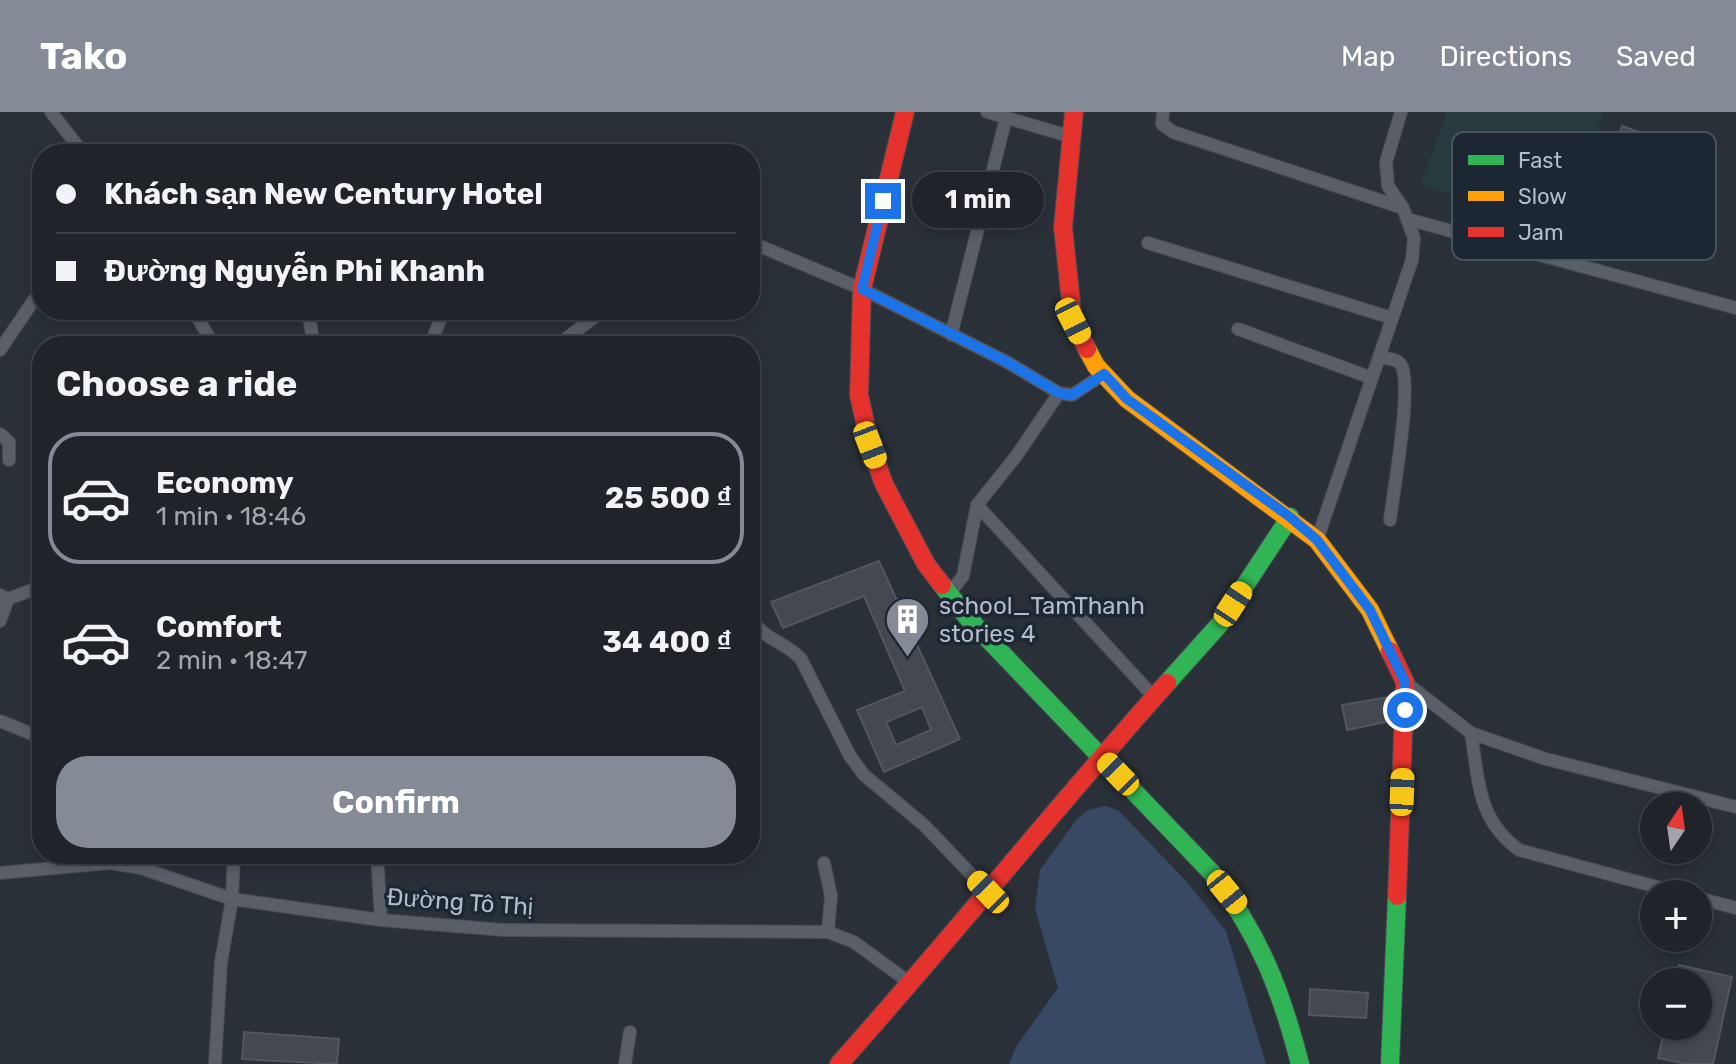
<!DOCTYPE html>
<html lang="en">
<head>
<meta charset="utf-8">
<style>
  :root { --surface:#20242a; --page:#282c32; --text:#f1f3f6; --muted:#a2a4a8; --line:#3d4147; --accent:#848b96 }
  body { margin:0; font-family:Rubik,sans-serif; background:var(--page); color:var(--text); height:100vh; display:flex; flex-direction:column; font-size:30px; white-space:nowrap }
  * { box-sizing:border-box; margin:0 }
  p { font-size:26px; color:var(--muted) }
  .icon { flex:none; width:44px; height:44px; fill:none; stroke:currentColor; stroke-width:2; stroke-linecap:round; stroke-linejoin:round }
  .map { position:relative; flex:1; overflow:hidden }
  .sheet { position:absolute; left:32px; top:224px; width:728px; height:528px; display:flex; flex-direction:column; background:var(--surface); border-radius:32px; box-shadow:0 4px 12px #0003,0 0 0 2px var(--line) }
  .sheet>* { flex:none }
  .banner { position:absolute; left:32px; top:32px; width:728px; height:176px; border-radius:32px; box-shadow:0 4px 12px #0003,0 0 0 2px var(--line); display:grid; align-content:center; height:176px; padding:0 24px; background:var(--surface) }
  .needle { width:52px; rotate:13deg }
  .controls { position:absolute; left:1640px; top:680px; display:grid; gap:16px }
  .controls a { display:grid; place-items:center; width:72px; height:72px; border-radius:50%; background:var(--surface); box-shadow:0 4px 12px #0003,0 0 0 2px var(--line); font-size:40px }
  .end { position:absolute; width:36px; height:36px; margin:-18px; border:10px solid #1a73e8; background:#fff; box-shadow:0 0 0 4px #fff }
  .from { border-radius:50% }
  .bubble { position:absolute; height:56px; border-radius:28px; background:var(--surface); box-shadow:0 4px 12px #0003,0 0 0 2px var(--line); font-size:26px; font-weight:700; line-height:56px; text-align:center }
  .car { position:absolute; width:24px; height:48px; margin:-24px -12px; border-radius:10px; box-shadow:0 0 6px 2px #0007; background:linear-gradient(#f5c518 24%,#345 0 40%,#f5c518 0 76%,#345 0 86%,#f5c518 0) }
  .banner b { display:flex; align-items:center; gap:28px; height:76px; font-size:30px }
  .banner b+b { border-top:2px solid var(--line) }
  .banner i { width:20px; height:20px; background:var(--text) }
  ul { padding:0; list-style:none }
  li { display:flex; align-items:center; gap:24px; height:132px; margin:0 16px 12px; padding:0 8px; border:4px solid transparent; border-radius:32px }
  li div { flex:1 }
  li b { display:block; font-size:30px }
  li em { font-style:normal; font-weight:700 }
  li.current { border-color:var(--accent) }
  li>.icon { width:72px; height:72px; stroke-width:1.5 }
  h2 { padding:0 24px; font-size:36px; line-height:96px }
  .primary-button { display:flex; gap:16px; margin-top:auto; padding:16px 24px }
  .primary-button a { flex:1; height:92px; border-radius:32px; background:var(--accent); color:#fff; font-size:32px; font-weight:700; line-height:92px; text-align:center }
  header { display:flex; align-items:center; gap:48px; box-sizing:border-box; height:112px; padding:0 40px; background:var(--accent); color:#fff }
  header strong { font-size:38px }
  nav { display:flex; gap:44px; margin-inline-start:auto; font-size:28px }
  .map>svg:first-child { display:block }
</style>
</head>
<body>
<header>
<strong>Tako</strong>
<nav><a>Map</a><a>Directions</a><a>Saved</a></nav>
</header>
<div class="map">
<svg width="1736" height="952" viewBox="0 0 1736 952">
  <rect width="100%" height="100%" fill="#2a3038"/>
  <path fill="#273a3e" d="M 1447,0 L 1603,0 L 1561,121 L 1421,72 Z"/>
  <path fill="#384963" d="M 1106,694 L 1119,699 L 1187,770 L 1226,819 L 1266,952 L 1009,952 L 1017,933 L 1058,876 L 1035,796 L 1040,758 L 1077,707 L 1088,698 Z"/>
  <g fill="#444950" stroke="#52575f" stroke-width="2" fill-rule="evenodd">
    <path d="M 1622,14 L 1699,41 L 1687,77 L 1610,50 Z"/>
    <path d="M 879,449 L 960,627 L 884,660 L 857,598 L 905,579 L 864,484 L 783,516 L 771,490 ZM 922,595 L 931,618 L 896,633 L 886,610 Z"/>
    <path d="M 1389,585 L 1390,609 L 1347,618 L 1342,593 Z"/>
    <path d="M 1679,853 L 1732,865 L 1713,952 L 1686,952 L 1658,946 L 1665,914 L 1698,914 L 1698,870 L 1675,870 Z"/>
    <path d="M 1310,877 L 1368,881 L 1366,906 L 1309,903 Z"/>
    <path d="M 244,920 L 339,927 L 337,952 L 242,947 Z"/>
  </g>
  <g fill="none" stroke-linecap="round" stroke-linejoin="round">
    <defs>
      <g id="street">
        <path d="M 51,0 L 84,42"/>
        <path d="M 987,0 L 1072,25"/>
        <path d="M 1163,0 L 1162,12 L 1173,20 L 1403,96"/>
        <path d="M 1407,107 L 1736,196"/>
        <path d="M 750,130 L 862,177 L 1007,250 L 1059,281 L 1072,283 L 1104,262"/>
        <path d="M 1148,131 L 1392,206"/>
        <path d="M 193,198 L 214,234"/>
        <path d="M 308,198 L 313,228"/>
        <path d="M 1238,217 L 1372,266"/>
        <path d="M 951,223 L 1006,6"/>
        <path d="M 430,234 L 444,198"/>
        <path d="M 556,234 L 604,198"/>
        <path d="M 0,238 L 42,176"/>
        <path d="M 1379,245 C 1387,247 1397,246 1401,253 C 1413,273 1393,381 1390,408"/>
        <path d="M 0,322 L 9,330 L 9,348"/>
        <path d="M 977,393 L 1154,585"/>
        <path d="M 1317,428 L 1412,148 L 1414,126 L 1403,96 L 1388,74 L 1386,50 L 1401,0"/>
        <path d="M 949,482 L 963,464 L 977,393 L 1017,343 L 1059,281"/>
        <path d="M 0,483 L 8,487 L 42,474"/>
        <path d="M 750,503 C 760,527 785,529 801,547 L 850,644 L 864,663 L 924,713 L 988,780"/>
        <path d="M 0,509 L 8,487"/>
        <path d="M 1405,570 L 1471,621 L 1546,647 L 1736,695"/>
        <path d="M 0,609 L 42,626"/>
        <path d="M 1471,621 C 1479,669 1477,707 1519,738 L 1683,782"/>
        <path d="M 377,742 L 381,808"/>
        <path d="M 824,751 L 831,784 L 828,820"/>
        <path d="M 0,761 L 110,751 L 141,756 L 232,787 L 381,808 L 504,818 L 828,820 L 854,830 L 910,871"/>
        <path d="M 1698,786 L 1736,796"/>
        <path d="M 215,952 L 221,850 L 232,787 L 234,742"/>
        <path d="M 625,952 L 630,920"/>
      </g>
      <g id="fast">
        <path d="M 942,473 L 967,505 L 1212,761 C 1259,822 1281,878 1300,952"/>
        <path d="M 1167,571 L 1219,513 L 1290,405"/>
        <path d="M 1390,952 L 1397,784"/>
      </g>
      <path id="slow" d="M 1087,237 L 1096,254 L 1127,287 L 1317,428 L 1370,498 L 1390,539"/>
      <g id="jam">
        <path d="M 905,0 L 862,177 L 859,283 L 870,333 L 884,372 L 926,452 L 942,473"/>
        <path d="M 1074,0 L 1063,115 L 1073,209 L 1087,237"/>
        <path d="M 1390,539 L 1405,570 L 1397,784"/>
        <path d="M 839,952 C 951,827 1055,696 1167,571"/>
      </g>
    </defs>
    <use href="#street" stroke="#484c53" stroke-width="14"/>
    <use href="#fast" stroke="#484c53" stroke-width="20"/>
    <use href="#slow" stroke="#484c53" stroke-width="20"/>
    <use href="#jam" stroke="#484c53" stroke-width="20"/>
    <use href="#street" stroke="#5a5e66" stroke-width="12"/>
    <use href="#fast" stroke="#30b455" stroke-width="18"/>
    <use href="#slow" stroke="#ff9f0a" stroke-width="18"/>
    <use href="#jam" stroke="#e5322d" stroke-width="18"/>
  </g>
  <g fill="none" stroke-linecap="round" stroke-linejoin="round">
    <path stroke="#1a73e8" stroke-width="10" d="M 883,89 L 862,177 L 1007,250 L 1059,281 L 1072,283 L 1104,262 L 1127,287 L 1290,405 L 1317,428 L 1370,498 L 1405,570 L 1405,598"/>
  </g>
  <defs>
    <symbol id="building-pin" viewBox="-11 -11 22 30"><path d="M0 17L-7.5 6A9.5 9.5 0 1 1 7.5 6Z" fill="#848b96" stroke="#1d2633"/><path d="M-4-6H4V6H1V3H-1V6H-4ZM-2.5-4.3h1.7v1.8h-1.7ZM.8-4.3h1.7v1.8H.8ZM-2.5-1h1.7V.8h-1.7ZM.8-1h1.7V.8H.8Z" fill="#fff"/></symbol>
  </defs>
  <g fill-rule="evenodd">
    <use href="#building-pin" x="882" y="482" width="51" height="69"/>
  </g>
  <g text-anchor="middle" stroke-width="7" stroke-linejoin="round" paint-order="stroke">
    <g font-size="24" fill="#b4bcc9" stroke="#1d2633" text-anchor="start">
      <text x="939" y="502">school_TamThanh<tspan x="939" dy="28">stories 4</tspan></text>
    </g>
    <g font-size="24" fill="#b4bcc9" stroke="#1d2633">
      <text transform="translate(460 790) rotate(4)" y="8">Đường Tô Thị</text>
    </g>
  </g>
  <rect x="1452" y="20" width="264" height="128" rx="12" fill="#1d2633" stroke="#4a5360" stroke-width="2"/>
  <rect x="1468" y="43" width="36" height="10" fill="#30b455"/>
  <rect x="1468" y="79" width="36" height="10" fill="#ff9f0a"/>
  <rect x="1468" y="115" width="36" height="10" fill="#e5322d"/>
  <g font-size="22" fill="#b4bcc9">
    <text x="1518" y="56">Fast</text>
    <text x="1518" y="92">Slow</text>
    <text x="1518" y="128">Jam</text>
  </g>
</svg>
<div class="controls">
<a><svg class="needle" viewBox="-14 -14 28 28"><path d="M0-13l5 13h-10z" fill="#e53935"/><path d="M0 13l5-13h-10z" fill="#a2a4a8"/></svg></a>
<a>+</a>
<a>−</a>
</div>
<i class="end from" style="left:1405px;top:598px"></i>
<i class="end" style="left:883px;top:89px"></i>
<div class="bubble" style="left:912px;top:60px;width:132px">1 min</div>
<i class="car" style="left:1073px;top:209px;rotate:153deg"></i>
<i class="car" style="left:870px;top:333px;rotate:159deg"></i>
<i class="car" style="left:1233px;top:492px;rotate:33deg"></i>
<i class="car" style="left:1118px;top:662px;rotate:316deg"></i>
<i class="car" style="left:1402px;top:680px;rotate:2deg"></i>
<i class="car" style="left:988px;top:780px;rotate:316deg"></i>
<i class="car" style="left:1227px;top:780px;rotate:141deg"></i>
<div class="banner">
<b><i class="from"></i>Khách sạn New Century Hotel</b>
<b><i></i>Đường Nguyễn Phi Khanh</b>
</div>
<section class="sheet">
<h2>Choose a ride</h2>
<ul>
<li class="current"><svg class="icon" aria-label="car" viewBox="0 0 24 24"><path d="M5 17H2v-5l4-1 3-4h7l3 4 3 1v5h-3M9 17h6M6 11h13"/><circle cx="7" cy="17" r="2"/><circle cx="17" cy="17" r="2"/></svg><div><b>Economy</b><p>1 min · 18:46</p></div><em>25 500 ₫</em></li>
<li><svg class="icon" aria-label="car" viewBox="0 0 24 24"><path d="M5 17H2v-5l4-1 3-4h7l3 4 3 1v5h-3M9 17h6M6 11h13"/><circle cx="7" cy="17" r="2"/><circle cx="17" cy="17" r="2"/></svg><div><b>Comfort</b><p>2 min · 18:47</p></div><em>34 400 ₫</em></li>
</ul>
<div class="primary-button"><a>Confirm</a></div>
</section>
</div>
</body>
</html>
